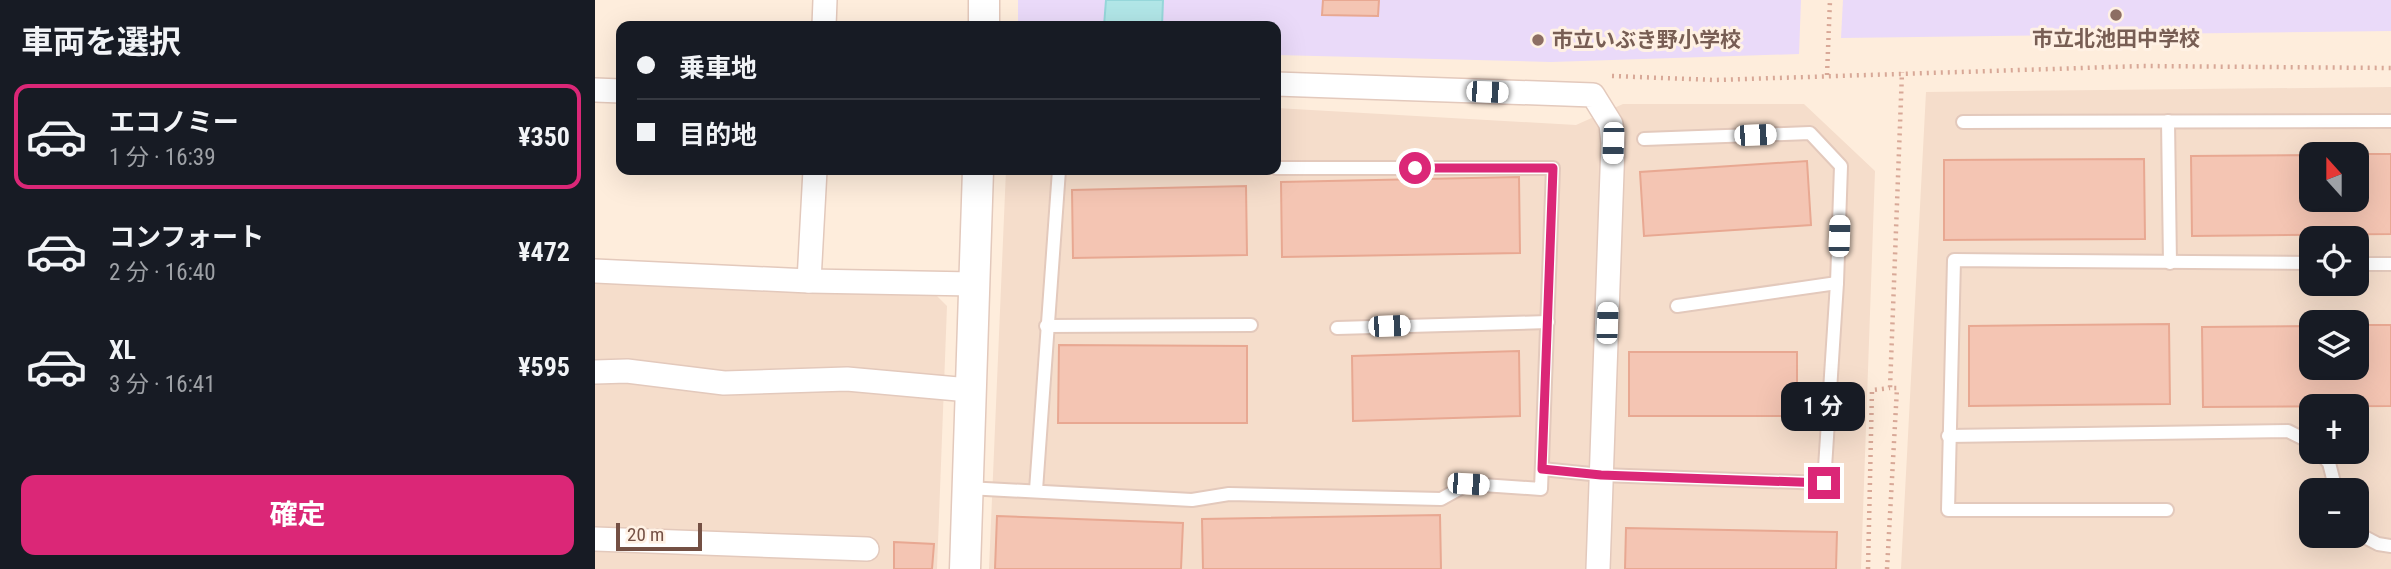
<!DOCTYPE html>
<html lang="ja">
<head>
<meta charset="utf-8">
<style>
  :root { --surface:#171b24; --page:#242831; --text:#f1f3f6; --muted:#9ea1a6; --line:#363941; --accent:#db2777 }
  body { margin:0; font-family:"Roboto Condensed","Noto Sans JP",sans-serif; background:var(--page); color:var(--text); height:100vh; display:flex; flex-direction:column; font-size:26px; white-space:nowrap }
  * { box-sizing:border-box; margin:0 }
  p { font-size:23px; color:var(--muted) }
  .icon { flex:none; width:38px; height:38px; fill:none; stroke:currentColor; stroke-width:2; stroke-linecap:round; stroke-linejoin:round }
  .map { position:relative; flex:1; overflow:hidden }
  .side { display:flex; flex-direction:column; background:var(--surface); width:595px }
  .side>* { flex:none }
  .top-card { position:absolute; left:21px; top:21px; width:665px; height:154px; border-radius:14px; box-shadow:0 7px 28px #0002; display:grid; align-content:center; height:154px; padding:0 21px; background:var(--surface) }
  .needle { width:46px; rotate:339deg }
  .controls { position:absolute; left:1704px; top:142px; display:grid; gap:14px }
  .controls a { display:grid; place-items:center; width:70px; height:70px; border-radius:14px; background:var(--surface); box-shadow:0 7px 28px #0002; font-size:35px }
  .scale { position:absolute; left:21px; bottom:18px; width:86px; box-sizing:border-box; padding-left:7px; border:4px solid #745044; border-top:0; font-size:19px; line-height:24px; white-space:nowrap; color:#745044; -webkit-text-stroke:5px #fff1e4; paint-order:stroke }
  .end { position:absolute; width:32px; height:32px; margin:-16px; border:9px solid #db2777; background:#fff; box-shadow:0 0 0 4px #fff }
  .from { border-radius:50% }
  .bubble { position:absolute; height:49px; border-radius:14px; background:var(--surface); box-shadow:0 7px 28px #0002; font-size:23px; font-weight:700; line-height:49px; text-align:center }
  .car { position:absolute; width:21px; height:42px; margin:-21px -10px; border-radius:9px; box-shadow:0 0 5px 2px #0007; background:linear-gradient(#fff 24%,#345 0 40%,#fff 0 76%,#345 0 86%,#fff 0) }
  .top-card b { display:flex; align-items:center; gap:24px; height:66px; font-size:26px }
  .top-card b+b { border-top:2px solid var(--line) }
  .top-card i { width:18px; height:18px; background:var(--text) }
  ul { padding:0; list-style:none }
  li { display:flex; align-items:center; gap:21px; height:105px; margin:0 14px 10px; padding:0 7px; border:4px solid transparent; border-radius:14px }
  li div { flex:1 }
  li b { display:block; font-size:26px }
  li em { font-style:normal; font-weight:700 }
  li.current { border-color:var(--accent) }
  li>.icon { width:63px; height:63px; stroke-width:1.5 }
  h2 { padding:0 21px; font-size:32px; line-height:84px }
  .action { display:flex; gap:14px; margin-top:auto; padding:14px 21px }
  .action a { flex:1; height:80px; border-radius:14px; background:var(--accent); color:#fff; font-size:28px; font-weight:700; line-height:80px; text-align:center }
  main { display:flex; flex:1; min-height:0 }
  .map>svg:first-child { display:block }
</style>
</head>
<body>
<main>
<section class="side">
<h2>車両を選択</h2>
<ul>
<li class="current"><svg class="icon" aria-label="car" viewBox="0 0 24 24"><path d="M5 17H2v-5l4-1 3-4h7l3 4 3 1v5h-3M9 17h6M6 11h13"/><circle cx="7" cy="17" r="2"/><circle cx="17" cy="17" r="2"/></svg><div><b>エコノミー</b><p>1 分 · 16:39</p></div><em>¥350</em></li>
<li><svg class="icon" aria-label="car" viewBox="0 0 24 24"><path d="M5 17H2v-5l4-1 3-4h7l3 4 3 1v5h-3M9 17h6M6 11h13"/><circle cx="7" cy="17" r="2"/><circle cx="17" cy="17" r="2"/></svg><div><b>コンフォート</b><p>2 分 · 16:40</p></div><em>¥472</em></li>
<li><svg class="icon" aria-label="car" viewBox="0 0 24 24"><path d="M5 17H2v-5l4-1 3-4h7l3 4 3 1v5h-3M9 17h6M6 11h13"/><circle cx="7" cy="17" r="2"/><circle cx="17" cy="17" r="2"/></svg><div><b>XL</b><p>3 分 · 16:41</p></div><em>¥595</em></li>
</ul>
<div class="action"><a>確定</a></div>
</section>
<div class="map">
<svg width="1796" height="569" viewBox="0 0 1796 569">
  <rect width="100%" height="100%" fill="#feeddc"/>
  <g fill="#f5ddcb" fill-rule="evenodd">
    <path d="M 1796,87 L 1796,569 L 1306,569 L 1331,92 ZM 1717,154 L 1762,154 L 1762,200 L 1717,200 ZM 1717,238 L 1762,238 L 1762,284 L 1717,284 ZM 1717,322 L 1762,322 L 1762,368 L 1717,368 ZM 1717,406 L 1762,406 L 1762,452 L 1717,452 ZM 1717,490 L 1762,490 L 1762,536 L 1717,536 Z"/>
    <path d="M 1028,104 L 1209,104 L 1280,171 L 1266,569 L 394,569 L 411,170 L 681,170 L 681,108 L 981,125 Z"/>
    <path d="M 0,278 L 339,293 L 352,306 L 342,569 L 0,569 Z"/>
  </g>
  <g fill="#eadaf9">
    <path d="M 423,0 L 1206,0 L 1204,54 L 956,62 L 681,55 L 681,26 L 423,26 Z"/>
    <path d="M 1248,0 L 1796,0 L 1796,31 L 1246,38 Z"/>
  </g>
  <path fill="#b1e6e7" stroke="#96d7da" stroke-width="2" d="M 511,0 L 568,0 L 567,26 L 509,26 Z"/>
  <g fill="#f4c5b3" stroke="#e8a892" stroke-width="2">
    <path d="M 728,0 L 784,0 L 783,16 L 727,15 Z"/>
    <path d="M 1762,154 L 1796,154 L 1796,234 L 1597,236 L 1596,156 L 1717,155 L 1717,200 L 1762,200 Z"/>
    <path d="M 1549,159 L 1550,239 L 1349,240 L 1349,160 Z"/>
    <path d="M 1212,161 L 1216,225 L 1049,236 L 1045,172 Z"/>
    <path d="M 924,177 L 925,253 L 687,257 L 686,182 Z"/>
    <path d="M 651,186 L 652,255 L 478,258 L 477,190 Z"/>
    <path d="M 1574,324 L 1575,404 L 1374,406 L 1374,326 Z"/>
    <path d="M 1762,325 L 1796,325 L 1796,406 L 1608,407 L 1607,327 L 1717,326 L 1717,368 L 1762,368 Z"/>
    <path d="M 464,345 L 652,346 L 652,423 L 463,423 Z"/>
    <path d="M 924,351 L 925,416 L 758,421 L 757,356 Z"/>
    <rect x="1034" y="352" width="168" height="64"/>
    <path d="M 845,515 L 846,569 L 608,569 L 607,519 Z"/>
    <path d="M 402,516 L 588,523 L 586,569 L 400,569 Z"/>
    <path d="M 1031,528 L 1242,532 L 1241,569 L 1030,569 Z"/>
    <path d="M 299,542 L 339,544 L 337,569 L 299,569 Z"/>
  </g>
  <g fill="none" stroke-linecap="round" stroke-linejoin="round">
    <defs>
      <g id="service">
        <path d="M 1573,121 L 1575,263"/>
        <path d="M 1368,122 L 1796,121"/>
        <path d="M 1762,264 L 1796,264"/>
        <path d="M 1082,306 L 1242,283"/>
        <path d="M 451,326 L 656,325"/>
        <path d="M 742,328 L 953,322"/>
        <path d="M 1353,436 L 1693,431 L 1717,443"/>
        <path d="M 1724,452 L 1734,463 L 1741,490"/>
        <path d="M 947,469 L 1006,475 L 1229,483 L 1242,283 L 1246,166 L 1215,133 L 1049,139"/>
        <path d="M 372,488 L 597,500 L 634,494 L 846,499 L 873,484 L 946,489 L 958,168 L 681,168"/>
        <path d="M 441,490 L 464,170"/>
        <path d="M 1572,510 L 1353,510 L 1359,260 L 1717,263"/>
        <path d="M 1762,533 L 1783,544 L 1796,546"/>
      </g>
      <g id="minor">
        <path d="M 229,26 L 230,0"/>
        <path d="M 681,84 L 998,95 L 1016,124 L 1018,143 L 1003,569"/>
        <path d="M 0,90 L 26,91"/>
        <path d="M 0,271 L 214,281 L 378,284"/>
        <path d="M 214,281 L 220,170"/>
        <path d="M 0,372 L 32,371 L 129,383 L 252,379 L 374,390"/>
        <path d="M 0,539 L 272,549"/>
      </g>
      <g id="tertiary">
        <path d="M 389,26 L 389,0"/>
        <path d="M 370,569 L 383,170"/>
      </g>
    </defs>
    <use href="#service" stroke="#e3c9bc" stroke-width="16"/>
    <use href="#minor" stroke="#e3c9bc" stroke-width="26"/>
    <use href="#tertiary" stroke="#e3c9bc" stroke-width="33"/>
    <g stroke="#d8a897" stroke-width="4.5" stroke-dasharray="2 5" stroke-linecap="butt">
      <path d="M 1232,75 L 1235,0"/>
      <path d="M 1017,76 L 1120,80 L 1548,66 L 1796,68"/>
      <path d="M 1273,569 L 1277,390 L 1295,388"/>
      <path d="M 1292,569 L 1302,388 L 1295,388 L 1307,72"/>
    </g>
    <use href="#service" stroke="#fff" stroke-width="12"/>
    <use href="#minor" stroke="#fff" stroke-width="23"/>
    <use href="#tertiary" stroke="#fff" stroke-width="30"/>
  </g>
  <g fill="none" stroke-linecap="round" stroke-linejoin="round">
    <path stroke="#db2777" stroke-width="9" d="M 820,168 L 958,168 L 947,469 L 1006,475 L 1229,483"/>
  </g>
  <g fill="#8d6e63" stroke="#fff1e4" stroke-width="2.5">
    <circle cx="1521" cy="15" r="7"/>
    <circle cx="943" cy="40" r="7"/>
  </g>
  <g text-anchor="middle" stroke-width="6" stroke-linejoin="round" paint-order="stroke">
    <g font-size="21" font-weight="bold" fill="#785e54" stroke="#fff1e4">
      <text x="1521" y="46">市立北池田中学校</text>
      <text x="957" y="47" text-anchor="start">市立いぶき野小学校</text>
    </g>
  </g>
</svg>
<div class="controls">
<a><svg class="needle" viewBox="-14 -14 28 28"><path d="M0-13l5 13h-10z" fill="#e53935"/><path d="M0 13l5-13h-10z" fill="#9ea1a6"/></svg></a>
<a><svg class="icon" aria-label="locate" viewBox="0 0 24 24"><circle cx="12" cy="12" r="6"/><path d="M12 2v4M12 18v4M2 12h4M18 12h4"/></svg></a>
<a><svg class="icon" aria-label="layers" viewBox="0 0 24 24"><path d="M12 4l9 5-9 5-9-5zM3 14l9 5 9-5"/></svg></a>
<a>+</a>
<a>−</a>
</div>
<div class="scale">20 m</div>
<i class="end from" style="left:820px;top:168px"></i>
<i class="end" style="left:1229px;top:483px"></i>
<div class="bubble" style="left:1186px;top:382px;width:84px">1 分</div>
<i class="car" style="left:892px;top:92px;rotate:92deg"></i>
<i class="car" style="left:1160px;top:135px;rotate:88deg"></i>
<i class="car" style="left:1018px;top:143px;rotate:182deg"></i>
<i class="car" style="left:1244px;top:236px;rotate:2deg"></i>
<i class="car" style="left:1012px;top:323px;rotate:2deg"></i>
<i class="car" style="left:794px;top:326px;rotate:88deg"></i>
<i class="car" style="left:873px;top:484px;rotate:94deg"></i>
<div class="top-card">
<b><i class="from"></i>乗車地</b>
<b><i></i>目的地</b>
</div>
</div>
</main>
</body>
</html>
